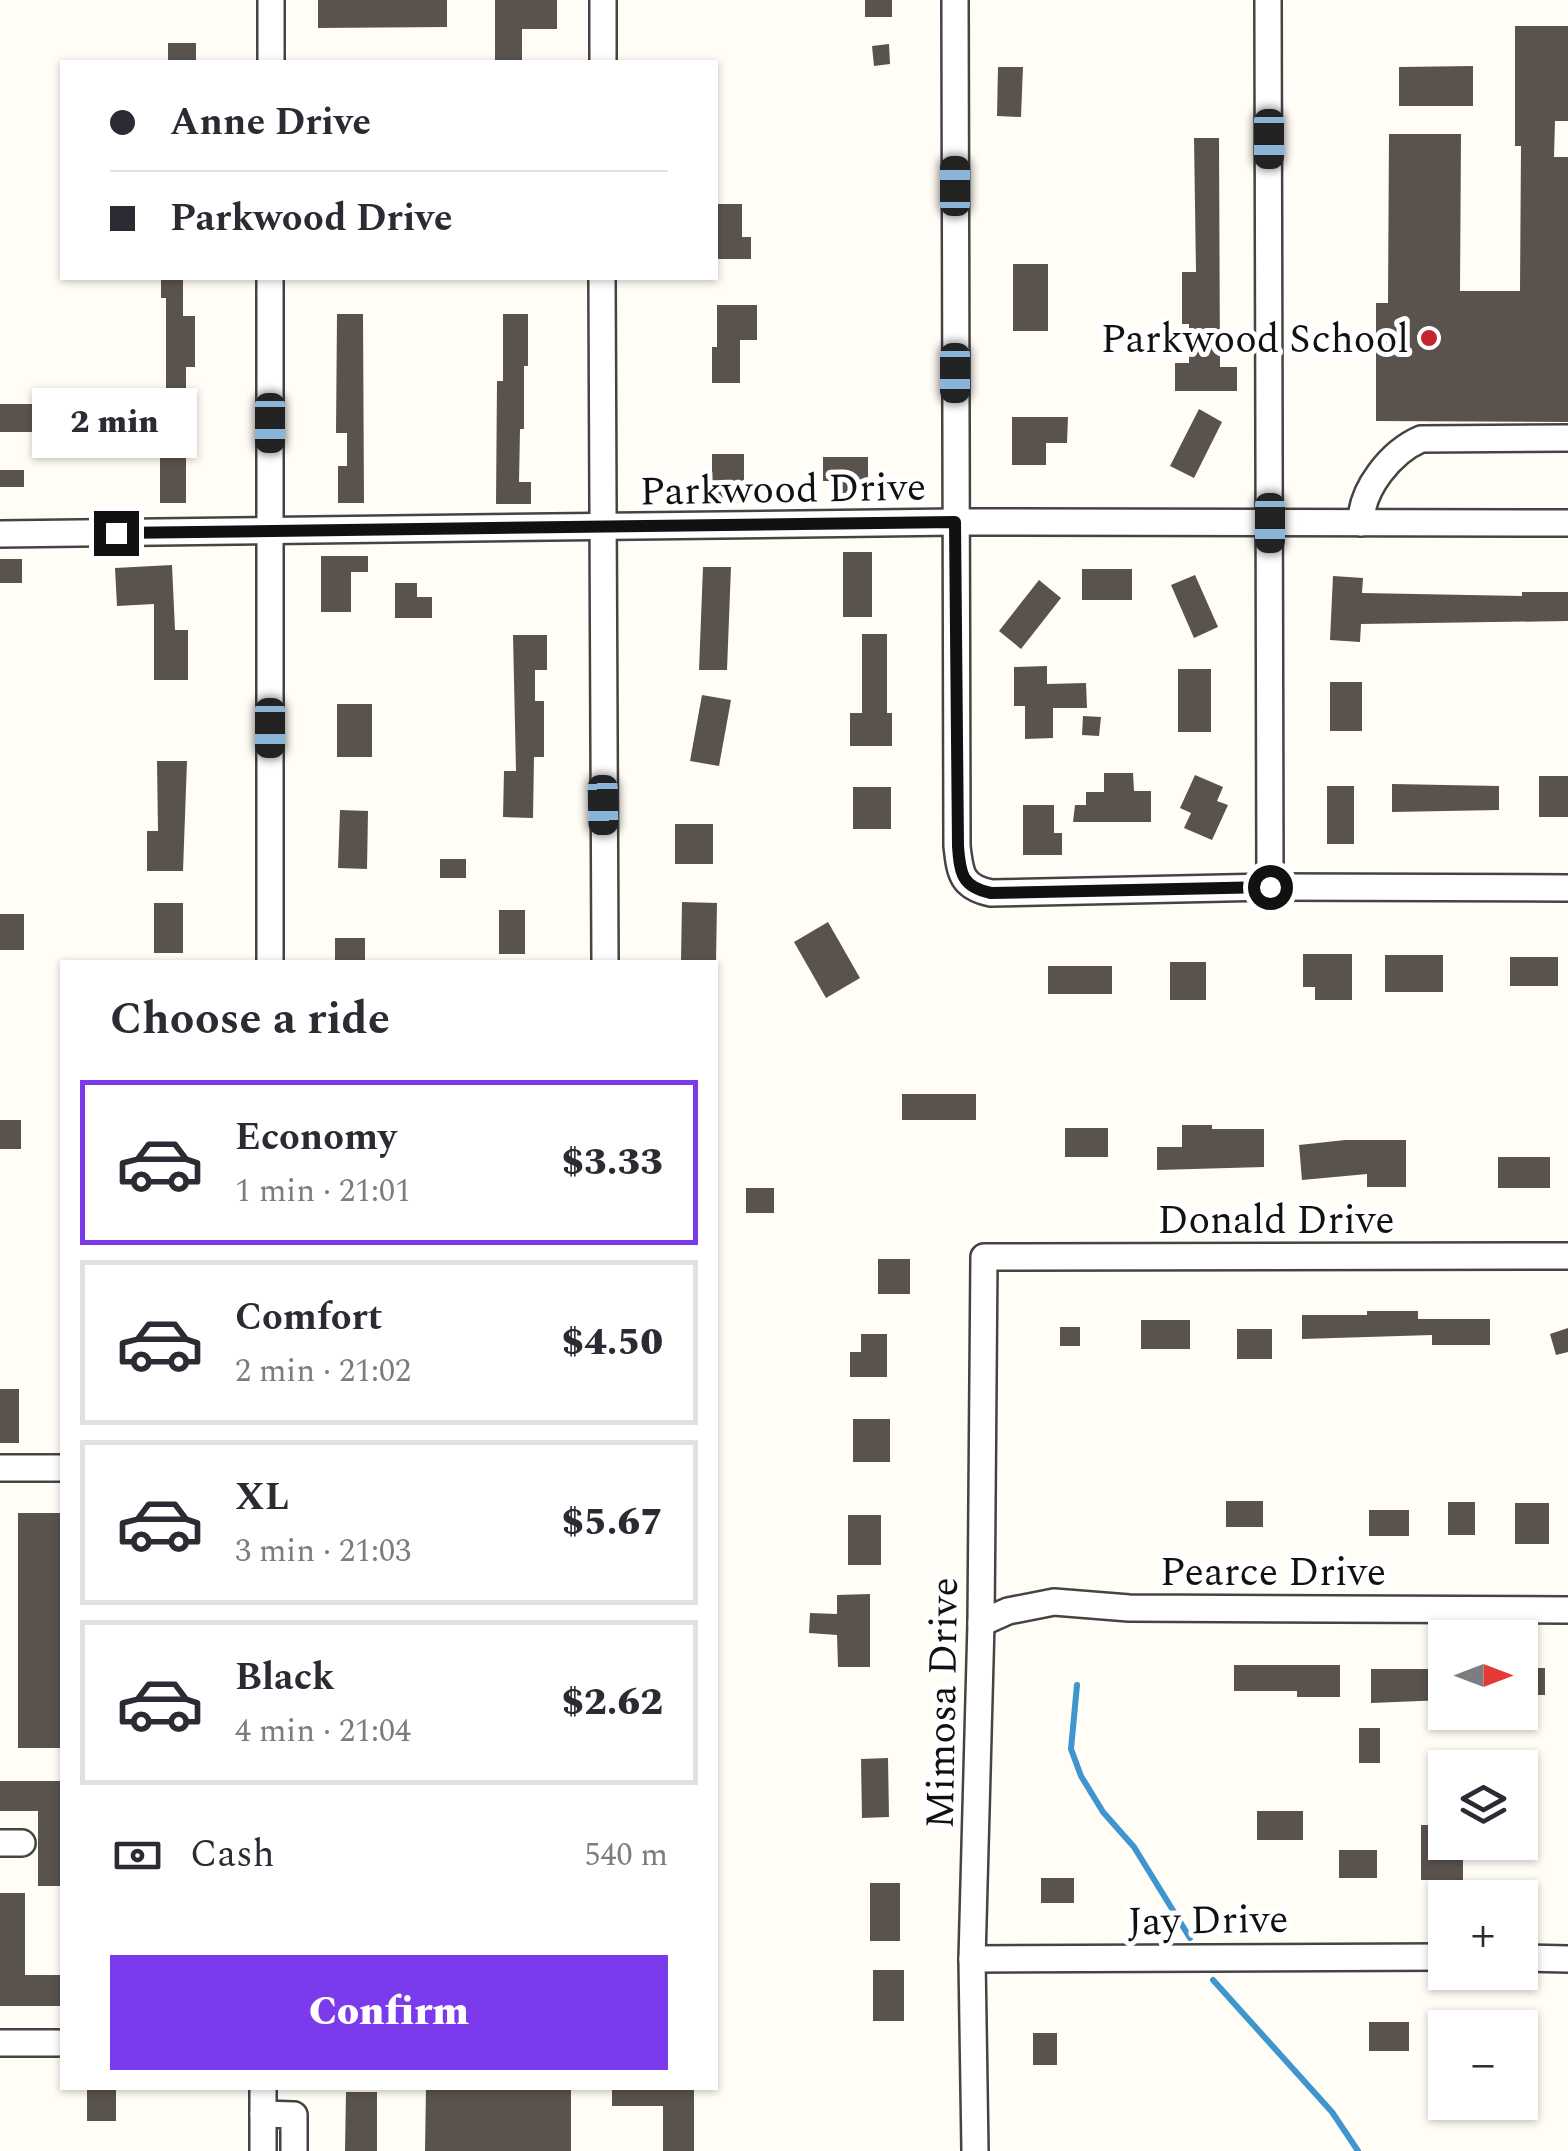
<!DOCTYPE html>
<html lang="en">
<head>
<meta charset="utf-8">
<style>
  :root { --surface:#fff; --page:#f2f2f3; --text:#2b2b33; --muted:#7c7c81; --line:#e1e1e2; --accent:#7c3aed }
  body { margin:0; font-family:Spectral,serif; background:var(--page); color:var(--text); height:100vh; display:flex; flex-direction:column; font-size:38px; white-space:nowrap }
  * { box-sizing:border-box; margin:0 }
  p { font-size:32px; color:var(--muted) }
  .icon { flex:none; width:55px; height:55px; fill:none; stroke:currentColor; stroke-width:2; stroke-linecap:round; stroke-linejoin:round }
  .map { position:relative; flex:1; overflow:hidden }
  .details { position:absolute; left:60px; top:960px; width:658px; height:1130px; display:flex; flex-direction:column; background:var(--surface); border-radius:0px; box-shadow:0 2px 8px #0004 }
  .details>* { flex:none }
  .banner { position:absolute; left:60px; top:60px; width:658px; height:220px; border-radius:0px; box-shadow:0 2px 8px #0004; display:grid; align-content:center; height:220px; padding:0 50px; background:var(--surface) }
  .needle { width:65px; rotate:90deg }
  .buttons { position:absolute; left:1428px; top:1620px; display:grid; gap:20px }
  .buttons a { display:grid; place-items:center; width:110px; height:110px; border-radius:0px; background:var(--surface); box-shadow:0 2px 8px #0004; font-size:50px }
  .end { position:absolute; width:45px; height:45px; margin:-22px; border:12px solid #111; background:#fff; box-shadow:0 0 0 5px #fff }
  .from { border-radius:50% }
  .bubble { position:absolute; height:70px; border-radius:0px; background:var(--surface); box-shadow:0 2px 8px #0004; font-size:32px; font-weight:800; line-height:70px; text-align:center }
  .car { position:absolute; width:30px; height:60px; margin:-30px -15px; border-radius:12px; box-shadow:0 0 8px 2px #0007; background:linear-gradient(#222 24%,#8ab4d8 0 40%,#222 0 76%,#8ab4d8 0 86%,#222 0) }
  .banner b { display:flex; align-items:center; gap:35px; height:95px; font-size:38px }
  .banner b+b { border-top:2px solid var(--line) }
  .banner i { width:25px; height:25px; background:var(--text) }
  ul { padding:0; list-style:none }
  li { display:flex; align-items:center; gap:30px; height:165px; margin:0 20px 15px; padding:0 30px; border:5px solid var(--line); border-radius:0px }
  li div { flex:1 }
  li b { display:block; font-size:38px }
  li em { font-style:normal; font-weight:800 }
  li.selected { border-color:var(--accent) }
  li>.icon { width:90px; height:90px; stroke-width:1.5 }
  h2 { padding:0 50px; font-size:45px; line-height:120px }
  .pay { display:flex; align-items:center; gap:25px; height:110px; padding:0 50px; font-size:38px }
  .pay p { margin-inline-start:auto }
  .button { display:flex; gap:20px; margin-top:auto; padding:20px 50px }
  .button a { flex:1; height:115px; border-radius:0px; background:var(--accent); color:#fff; font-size:40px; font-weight:800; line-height:115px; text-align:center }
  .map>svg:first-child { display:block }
</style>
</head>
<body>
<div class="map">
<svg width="1568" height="2151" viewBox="0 0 1568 2151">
  <rect width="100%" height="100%" fill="#fffdf5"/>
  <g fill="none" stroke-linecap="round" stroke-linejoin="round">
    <g stroke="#3f96cf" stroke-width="6">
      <path d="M 1077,1685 L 1071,1749 L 1081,1776 L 1103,1812 L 1134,1847 L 1190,1938"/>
      <path d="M 1213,1980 L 1332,2112 L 1358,2151"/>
    </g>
  </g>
  <g fill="#5a524d">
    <path d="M 318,0 L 447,0 L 447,27 L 318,28 Z"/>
    <path d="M 495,0 L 557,0 L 557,29 L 522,29 L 522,62 L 495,62 Z"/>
    <rect x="865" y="0" width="27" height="17"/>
    <path d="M 1515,26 L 1568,26 L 1568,121 L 1555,121 L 1554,157 L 1568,157 L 1568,422 L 1376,421 L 1376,303 L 1388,303 L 1389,134 L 1461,134 L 1460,291 L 1520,291 L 1521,146 L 1515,146 Z"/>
    <rect x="168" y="43" width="28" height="19"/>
    <path d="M 889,44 L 890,64 L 874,66 L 872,46 Z"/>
    <path d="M 1473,66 L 1473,106 L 1399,106 L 1399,67 Z"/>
    <path d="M 998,67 L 1023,67 L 1021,117 L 997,116 Z"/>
    <path d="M 1194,138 L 1219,138 L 1220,367 L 1237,367 L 1237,391 L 1175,391 L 1175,363 L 1189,363 L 1189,324 L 1182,324 L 1182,272 L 1196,272 Z"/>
    <path d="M 715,204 L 742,204 L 742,237 L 751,237 L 751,259 L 715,259 Z"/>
    <rect x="1013" y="264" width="35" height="67"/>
    <path d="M 161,278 L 183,278 L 183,316 L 195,316 L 195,367 L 186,367 L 186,503 L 160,503 L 160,427 L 149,427 L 149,394 L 166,394 L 166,298 L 161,298 Z"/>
    <path d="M 717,305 L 757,305 L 757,340 L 740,340 L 740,383 L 712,383 L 712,347 L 717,347 Z"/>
    <path d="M 337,314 L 363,314 L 364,503 L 338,503 L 338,466 L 347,466 L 347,433 L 336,433 Z"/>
    <path d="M 503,314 L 528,314 L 528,366 L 524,366 L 524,429 L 520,429 L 519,482 L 531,482 L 531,504 L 496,504 L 497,381 L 503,381 Z"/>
    <rect x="0" y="404" width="42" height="28"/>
    <path d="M 1199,409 L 1222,422 L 1194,478 L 1170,466 Z"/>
    <path d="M 1012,417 L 1068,417 L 1067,443 L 1046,443 L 1046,465 L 1012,465 Z"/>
    <rect x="712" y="454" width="32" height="49"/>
    <path d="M 823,457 L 868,457 L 868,493 L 838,493 L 838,481 L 823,481 Z"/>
    <rect x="0" y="470" width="24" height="17"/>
    <rect x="843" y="552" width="29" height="65"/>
    <path d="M 321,556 L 368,556 L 368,572 L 351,572 L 351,612 L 321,612 Z"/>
    <rect x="0" y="559" width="22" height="24"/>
    <path d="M 172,565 L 175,630 L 188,630 L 188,680 L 154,680 L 154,604 L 117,606 L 115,568 Z"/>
    <path d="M 703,567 L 731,567 L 727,670 L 699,670 Z"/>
    <rect x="1082" y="569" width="50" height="31"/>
    <path d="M 1195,575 L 1218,627 L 1194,638 L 1171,585 Z"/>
    <path d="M 1333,576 L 1363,578 L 1362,593 L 1522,596 L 1522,592 L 1568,592 L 1568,621 L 1361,624 L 1360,642 L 1330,640 Z"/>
    <path d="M 1039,580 L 1061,598 L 1021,649 L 999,631 Z"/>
    <path d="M 395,583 L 417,583 L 417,597 L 432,597 L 432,618 L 395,618 Z"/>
    <path d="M 862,634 L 887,634 L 887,713 L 892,713 L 892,746 L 850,746 L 850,713 L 862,713 Z"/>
    <path d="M 513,635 L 547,635 L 547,670 L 535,670 L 535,701 L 544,701 L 544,757 L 534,757 L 533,818 L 503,817 L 504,771 L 516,771 Z"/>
    <path d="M 1047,666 L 1047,684 L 1086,683 L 1087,708 L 1053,708 L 1053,738 L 1025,739 L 1025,706 L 1014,706 L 1014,667 Z"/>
    <rect x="1178" y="669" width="33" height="63"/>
    <rect x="1330" y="682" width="32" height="49"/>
    <path d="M 702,695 L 731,700 L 719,766 L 690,761 Z"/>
    <rect x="337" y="704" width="35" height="53"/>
    <path d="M 1083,716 L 1101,717 L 1099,736 L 1082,735 Z"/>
    <path d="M 157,761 L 187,761 L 183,871 L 147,871 L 147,831 L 158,831 Z"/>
    <path d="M 1104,773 L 1133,773 L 1134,791 L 1151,791 L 1151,822 L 1073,822 L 1075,805 L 1086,805 L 1086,792 L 1104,792 Z"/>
    <path d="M 1195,775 L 1223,787 L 1217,801 L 1228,805 L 1212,840 L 1184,828 L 1191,813 L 1180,808 Z"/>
    <rect x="1539" y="776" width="29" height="41"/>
    <path d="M 1392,784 L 1499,786 L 1499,810 L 1392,812 Z"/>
    <rect x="1327" y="786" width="27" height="58"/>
    <rect x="853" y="787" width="38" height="42"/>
    <path d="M 1023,805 L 1054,805 L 1054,833 L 1062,833 L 1062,855 L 1023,855 Z"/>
    <path d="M 340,810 L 368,811 L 367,869 L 338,868 Z"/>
    <rect x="675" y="824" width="38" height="40"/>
    <rect x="440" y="859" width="26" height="19"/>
    <path d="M 682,902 L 717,903 L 716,962 L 681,962 Z"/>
    <rect x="154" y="903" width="29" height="50"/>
    <rect x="499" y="910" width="26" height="44"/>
    <rect x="0" y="914" width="24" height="36"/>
    <path d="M 828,922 L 860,978 L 826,998 L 794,942 Z"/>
    <rect x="335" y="938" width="30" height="24"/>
    <path d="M 1303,954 L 1352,954 L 1352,1000 L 1315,1000 L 1315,987 L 1303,987 Z"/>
    <rect x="1385" y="955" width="58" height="37"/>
    <rect x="1510" y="957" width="48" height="29"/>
    <rect x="1170" y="962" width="36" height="38"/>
    <rect x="1048" y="966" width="64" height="28"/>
    <rect x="902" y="1094" width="74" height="26"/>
    <rect x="0" y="1120" width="21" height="29"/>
    <path d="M 1182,1125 L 1212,1125 L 1212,1129 L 1264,1129 L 1264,1167 L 1157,1170 L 1157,1147 L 1182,1147 Z"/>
    <rect x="1065" y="1128" width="43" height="29"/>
    <path d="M 1345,1140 L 1406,1140 L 1406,1187 L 1367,1187 L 1367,1174 L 1302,1180 L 1299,1145 Z"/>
    <rect x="1498" y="1157" width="52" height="31"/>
    <rect x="746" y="1188" width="28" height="25"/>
    <rect x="878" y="1259" width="32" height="35"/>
    <path d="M 1367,1311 L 1418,1311 L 1418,1319 L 1490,1319 L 1490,1345 L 1432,1345 L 1432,1335 L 1302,1339 L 1302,1315 L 1367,1315 Z"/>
    <rect x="1141" y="1320" width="49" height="29"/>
    <rect x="1060" y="1327" width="20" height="19"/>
    <path d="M 1568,1328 L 1568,1352 L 1556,1355 L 1550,1334 Z"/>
    <rect x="1237" y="1329" width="35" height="30"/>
    <path d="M 861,1334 L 887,1334 L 887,1377 L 850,1377 L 850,1352 L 861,1352 Z"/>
    <rect x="0" y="1389" width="19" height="54"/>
    <rect x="853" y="1419" width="37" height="43"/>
    <rect x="1226" y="1501" width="37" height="26"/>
    <rect x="1448" y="1502" width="27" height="33"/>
    <rect x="1515" y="1503" width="34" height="41"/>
    <rect x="1369" y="1510" width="40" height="26"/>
    <path d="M 18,1513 L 61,1513 L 62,1748 L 18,1748 Z"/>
    <rect x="848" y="1515" width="33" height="50"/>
    <path d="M 870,1594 L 870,1667 L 838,1667 L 837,1635 L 809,1633 L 810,1613 L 837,1614 L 837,1595 Z"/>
    <path d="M 1234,1665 L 1340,1665 L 1340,1697 L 1297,1697 L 1297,1691 L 1234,1691 Z"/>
    <rect x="1520" y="1668" width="25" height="27"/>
    <path d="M 1371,1669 L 1445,1669 L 1445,1700 L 1371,1703 Z"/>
    <rect x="1359" y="1728" width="21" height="35"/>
    <path d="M 888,1758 L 889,1817 L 862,1818 L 861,1759 Z"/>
    <path d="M 0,1781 L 62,1781 L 62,1886 L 38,1886 L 38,1811 L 0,1811 Z"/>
    <rect x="1257" y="1811" width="46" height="29"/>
    <path d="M 1421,1825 L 1441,1825 L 1441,1856 L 1463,1856 L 1463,1880 L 1421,1880 Z"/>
    <rect x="1492" y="1842" width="26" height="16"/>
    <rect x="1339" y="1850" width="38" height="28"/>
    <rect x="1041" y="1878" width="33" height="25"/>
    <rect x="870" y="1883" width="30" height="58"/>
    <path d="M 0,1893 L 25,1893 L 25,1975 L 62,1975 L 62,2006 L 0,2006 Z"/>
    <rect x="873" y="1970" width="31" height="51"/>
    <rect x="1369" y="2022" width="40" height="29"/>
    <rect x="1033" y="2033" width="24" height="32"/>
    <rect x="87" y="2088" width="29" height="33"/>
    <path d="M 426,2088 L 571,2088 L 571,2151 L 425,2151 Z"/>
    <path d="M 612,2088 L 694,2088 L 694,2151 L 663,2151 L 663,2106 L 612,2106 Z"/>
    <path d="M 346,2092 L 377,2092 L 377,2151 L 345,2151 Z"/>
  </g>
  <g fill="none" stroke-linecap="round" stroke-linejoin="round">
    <defs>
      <g id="minor">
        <path d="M 955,0 L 957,846 C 960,874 962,887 991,893 L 1270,887 L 1568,888"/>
        <path d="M 1268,0 L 1270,887"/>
        <path d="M 271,62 L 271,0"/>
        <path d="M 603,62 L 603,0"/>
        <path d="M 602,278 L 605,962"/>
        <path d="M 1361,523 C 1361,489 1391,452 1421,439 L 1568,438"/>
        <path d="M 0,534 L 955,522 L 1568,523"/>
        <path d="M 270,962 L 270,278"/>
        <path d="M 0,1468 L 62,1468"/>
        <path d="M 981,1623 L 1008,1611 L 1054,1602 L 1129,1608 L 1568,1610"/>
        <path d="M 0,1843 L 22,1843"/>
        <path d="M 1520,1958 L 1568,1959"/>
        <path d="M 972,1959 L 1445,1957"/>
        <path d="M 0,2043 L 58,2043"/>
        <path d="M 263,2114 L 294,2115 L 294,2151"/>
        <path d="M 263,2151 L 263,2088"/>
        <path d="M 975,2151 L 972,1959 L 981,1623 L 984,1257 L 1568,1256"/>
      </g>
    </defs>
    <use href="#minor" stroke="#444" stroke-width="30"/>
    <use href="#minor" stroke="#fff" stroke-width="25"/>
  </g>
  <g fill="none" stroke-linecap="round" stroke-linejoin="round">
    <path stroke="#111" stroke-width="12" d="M 116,533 L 955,522 L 958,846 C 960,874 962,887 991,893 L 1270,887"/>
  </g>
  <circle fill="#c4262e" stroke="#fff" stroke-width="4" cx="1429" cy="338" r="10"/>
  <g text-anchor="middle" stroke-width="10" stroke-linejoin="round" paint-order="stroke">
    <g font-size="40" fill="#111" stroke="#fff" text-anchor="end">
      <text x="1409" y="352">Parkwood School</text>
    </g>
    <g font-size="40" fill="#111" stroke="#fff">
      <text transform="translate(783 488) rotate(-1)" y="14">Parkwood Drive</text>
      <text x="1276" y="1233">Donald Drive</text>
      <text x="1273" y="1585">Pearce Drive</text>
      <text transform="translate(941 1703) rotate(-89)" y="14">Mimosa Drive</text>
      <text transform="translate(1208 1919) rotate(-1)" y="14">Jay Drive</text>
    </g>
  </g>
</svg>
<div class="buttons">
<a><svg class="needle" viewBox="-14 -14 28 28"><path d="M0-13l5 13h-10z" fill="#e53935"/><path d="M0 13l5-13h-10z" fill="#7c7c81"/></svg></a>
<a><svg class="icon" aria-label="layers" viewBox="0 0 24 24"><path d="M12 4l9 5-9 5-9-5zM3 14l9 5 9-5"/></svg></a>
<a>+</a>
<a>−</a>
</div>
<i class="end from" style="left:1270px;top:887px"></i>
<i class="end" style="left:116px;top:533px"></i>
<div class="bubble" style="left:32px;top:388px;width:165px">2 min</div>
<i class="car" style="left:1269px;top:139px;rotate:180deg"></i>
<i class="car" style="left:955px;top:186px;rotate:0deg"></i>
<i class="car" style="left:955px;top:373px;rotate:180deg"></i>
<i class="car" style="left:270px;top:423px;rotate:180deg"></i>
<i class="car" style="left:1270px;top:523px;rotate:180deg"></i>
<i class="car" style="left:270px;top:728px;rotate:180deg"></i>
<i class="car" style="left:603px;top:805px;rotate:179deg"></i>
<div class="banner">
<b><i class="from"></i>Anne Drive</b>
<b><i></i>Parkwood Drive</b>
</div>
<section class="details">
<h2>Choose a ride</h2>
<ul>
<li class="selected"><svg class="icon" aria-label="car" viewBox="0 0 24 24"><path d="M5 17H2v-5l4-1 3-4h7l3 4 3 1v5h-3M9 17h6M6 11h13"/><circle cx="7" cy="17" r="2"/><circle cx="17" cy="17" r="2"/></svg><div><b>Economy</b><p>1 min · 21:01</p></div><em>$3.33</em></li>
<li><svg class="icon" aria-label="car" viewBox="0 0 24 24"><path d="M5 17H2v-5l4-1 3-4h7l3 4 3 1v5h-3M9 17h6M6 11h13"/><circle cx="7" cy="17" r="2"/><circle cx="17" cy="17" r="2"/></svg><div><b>Comfort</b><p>2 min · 21:02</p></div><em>$4.50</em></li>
<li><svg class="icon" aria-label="car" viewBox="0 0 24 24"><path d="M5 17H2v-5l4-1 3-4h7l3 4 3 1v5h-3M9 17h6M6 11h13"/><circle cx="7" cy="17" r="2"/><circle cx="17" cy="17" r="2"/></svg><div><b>XL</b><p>3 min · 21:03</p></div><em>$5.67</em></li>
<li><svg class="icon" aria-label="car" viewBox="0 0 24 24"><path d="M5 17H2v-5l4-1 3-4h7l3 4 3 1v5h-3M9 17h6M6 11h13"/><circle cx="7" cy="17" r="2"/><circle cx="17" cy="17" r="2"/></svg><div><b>Black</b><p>4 min · 21:04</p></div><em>$2.62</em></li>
</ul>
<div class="pay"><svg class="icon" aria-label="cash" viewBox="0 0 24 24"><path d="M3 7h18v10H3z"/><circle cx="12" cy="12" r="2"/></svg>Cash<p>540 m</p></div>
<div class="button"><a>Confirm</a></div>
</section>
</div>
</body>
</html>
